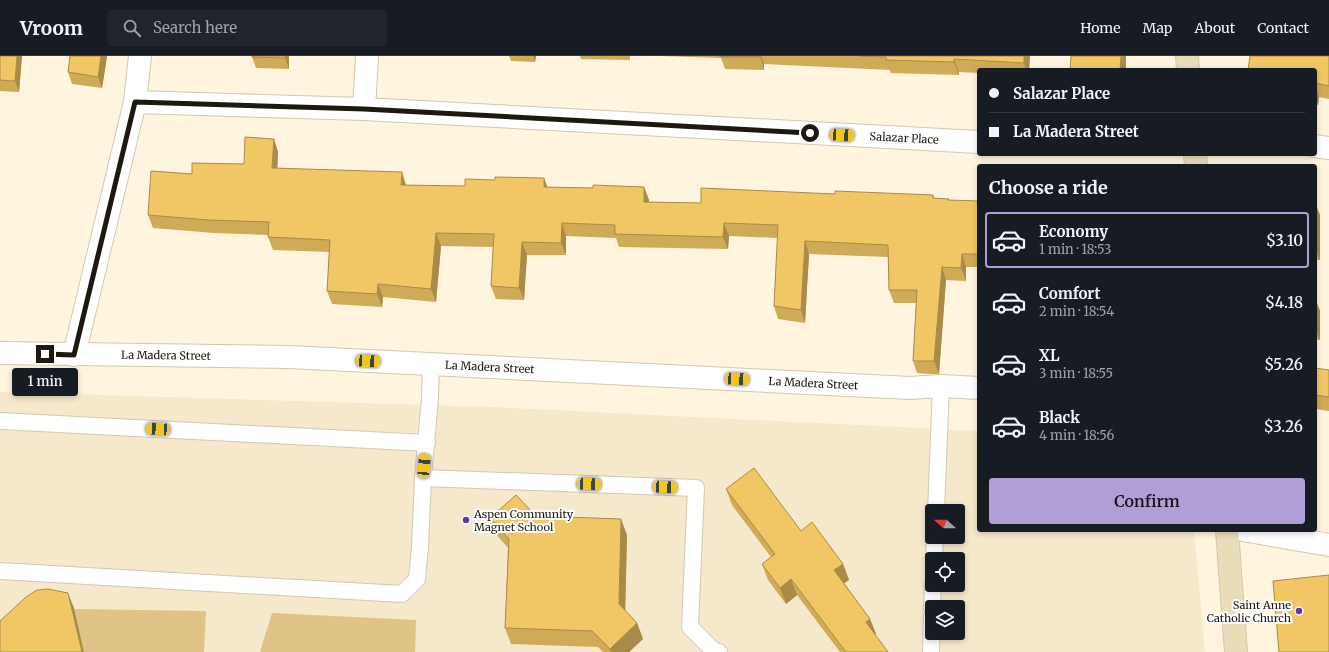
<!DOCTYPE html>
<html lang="en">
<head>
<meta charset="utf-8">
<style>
  :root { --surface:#171b24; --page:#20242c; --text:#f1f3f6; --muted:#9ea1a6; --line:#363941; --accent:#b29ed6 }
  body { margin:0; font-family:Merriweather,serif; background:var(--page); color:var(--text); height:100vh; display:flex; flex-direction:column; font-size:15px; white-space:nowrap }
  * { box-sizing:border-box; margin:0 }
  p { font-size:13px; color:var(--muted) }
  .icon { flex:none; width:22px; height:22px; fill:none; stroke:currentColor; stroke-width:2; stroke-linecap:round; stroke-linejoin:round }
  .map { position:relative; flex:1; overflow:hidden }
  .side { position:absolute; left:977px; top:108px; width:340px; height:368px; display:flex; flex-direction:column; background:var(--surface); border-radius:4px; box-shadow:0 2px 6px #0003 }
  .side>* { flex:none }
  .hud { position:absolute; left:977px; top:12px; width:340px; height:88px; border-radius:4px; box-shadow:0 2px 6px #0003; display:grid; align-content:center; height:88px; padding:0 12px; background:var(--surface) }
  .needle { width:26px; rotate:291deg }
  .controls { position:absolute; left:925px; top:448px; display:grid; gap:8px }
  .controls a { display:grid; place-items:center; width:40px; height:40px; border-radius:4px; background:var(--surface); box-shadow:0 2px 6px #0003; font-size:20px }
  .end { position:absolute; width:18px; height:18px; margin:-9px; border:5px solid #1d1911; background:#fff; box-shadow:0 0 0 2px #fff }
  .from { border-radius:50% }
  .bubble { position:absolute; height:28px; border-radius:4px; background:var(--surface); box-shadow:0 2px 6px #0003; font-size:13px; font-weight:600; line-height:28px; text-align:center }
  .car { position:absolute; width:12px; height:24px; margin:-12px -6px; border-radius:5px; box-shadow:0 0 3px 1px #0007; background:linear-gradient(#f5c518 24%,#345 0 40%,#f5c518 0 76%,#345 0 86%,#f5c518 0) }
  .hud b { display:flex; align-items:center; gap:14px; height:38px; font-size:15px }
  .hud b+b { border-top:1px solid var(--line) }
  .hud i { width:10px; height:10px; background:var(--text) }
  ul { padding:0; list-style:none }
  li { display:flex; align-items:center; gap:12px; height:56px; margin:0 8px 6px; padding:0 4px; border:2px solid transparent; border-radius:4px }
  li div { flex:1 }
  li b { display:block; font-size:15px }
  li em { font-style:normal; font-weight:600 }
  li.active { border-color:var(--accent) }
  li>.icon { width:36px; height:36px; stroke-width:1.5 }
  h2 { padding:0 12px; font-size:18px; line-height:48px }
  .primary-button { display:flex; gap:8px; margin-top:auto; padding:8px 12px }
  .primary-button a { flex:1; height:46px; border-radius:4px; background:var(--accent); color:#111; font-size:16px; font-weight:600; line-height:46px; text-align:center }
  header { display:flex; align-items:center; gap:24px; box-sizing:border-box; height:56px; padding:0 20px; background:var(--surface); border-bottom:1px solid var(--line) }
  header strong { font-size:19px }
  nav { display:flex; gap:22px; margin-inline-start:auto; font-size:14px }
  .search { width:280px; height:36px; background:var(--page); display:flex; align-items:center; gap:10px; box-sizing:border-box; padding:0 14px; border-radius:4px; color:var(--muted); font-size:15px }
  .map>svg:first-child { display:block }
</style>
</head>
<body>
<header>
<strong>Vroom</strong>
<div class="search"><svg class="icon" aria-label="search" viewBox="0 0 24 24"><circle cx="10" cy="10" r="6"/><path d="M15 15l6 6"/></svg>Search here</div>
<nav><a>Home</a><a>Map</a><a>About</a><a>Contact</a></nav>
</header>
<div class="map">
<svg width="1329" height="596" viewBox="0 0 1329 596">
  <rect width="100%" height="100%" fill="#fff4de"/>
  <path fill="#f6e8cb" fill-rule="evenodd" d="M 0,336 L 491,351 L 979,375 L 979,474 L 1194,474 L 1205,596 L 0,596 ZM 932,455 L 958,455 L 958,481 L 932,481 ZM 932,503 L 958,503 L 958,529 L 932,529 ZM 932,551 L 958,551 L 958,577 L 932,577 Z"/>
  <g fill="#e0c386">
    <path d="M 74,553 L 206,555 L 204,596 L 84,596 Z"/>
    <path d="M 272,557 L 416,564 L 415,596 L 260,596 Z"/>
  </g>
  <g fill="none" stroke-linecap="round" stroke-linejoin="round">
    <defs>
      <g id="lane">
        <path d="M 0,365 L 427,387"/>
        <path d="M 423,422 L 696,432 L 690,571 L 713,594 L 719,596"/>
        <path d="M 936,455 L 941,330"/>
        <path d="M 934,503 L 935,481"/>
        <path d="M 0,515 L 402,538 L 417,523 L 420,491 L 423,422 L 430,342 L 431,308"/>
        <path d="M 932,551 L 933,529"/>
        <path d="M 931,596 L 932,560"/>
      </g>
      <g id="street">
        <path id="s1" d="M 135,46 L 364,53 L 979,86"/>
        <path d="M 364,53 L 367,0"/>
        <path d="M 1315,90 L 1329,92"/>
        <path id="s2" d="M 0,297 L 289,301 L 910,332 L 941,330 L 979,332"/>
        <path d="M 74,299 L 135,46 L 140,0"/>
        <path d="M 1243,474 L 1329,489"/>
      </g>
      <g id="secondary">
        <path d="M 1187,0 L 1188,14"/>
        <path d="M 1195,98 L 1196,110"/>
        <path d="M 1227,474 L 1236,596"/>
      </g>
    </defs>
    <use href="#lane" stroke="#d2c8b2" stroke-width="18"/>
    <use href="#street" stroke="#d2c8b2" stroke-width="24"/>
    <use href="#secondary" stroke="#d2c8b2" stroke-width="24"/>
    <use href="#lane" stroke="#fff" stroke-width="16"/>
    <use href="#street" stroke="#fff" stroke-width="22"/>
    <use href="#secondary" stroke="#e9dcb9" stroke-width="22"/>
  </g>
  <g fill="#cfab58">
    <path d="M 0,0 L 22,0 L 19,36 L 0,35 Z"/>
    <path d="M 70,0 L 107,0 L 102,32 L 72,28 L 68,16 Z"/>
    <path d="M 289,0 L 289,13 L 256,12 L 252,1 Z"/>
    <path d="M 509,0 L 536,0 L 535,6 L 511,5 Z"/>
    <path d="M 580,0 L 630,0 L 630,4 L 581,3 Z"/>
    <path d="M 659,0 L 1030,0 L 1029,14 L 979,14 L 979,17 L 959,16 L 959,19 L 891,17 L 890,14 L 764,8 L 764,14 L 725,13 L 721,2 Z"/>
    <path d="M 1329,0 L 1329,43 L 1319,41 L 1318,49 L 1315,49 L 1315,14 Z"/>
    <path d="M 274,83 L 278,96 L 277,112 L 406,129 L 465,130 L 495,124 L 544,122 L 547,131 L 593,132 L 644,131 L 649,144 L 649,146 L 701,147 L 835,138 L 933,139 L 934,142 L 949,144 L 979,145 L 979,211 L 966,211 L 966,225 L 946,224 L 939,318 L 929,318 L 917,317 L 913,305 L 916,247 L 894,247 L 889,234 L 888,201 L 809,198 L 805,267 L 778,263 L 774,250 L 778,182 L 729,180 L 728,193 L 619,191 L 616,182 L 566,180 L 566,199 L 527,199 L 524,244 L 496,243 L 491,230 L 493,191 L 441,190 L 436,246 L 383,241 L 382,251 L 332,248 L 327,235 L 329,196 L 273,194 L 268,181 L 268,179 L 214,177 L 153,172 L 148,159 L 192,118 L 244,108 Z"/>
    <path d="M 1315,149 L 1320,159 L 1320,204 L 1315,204 Z"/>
    <path d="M 1315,244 L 1320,255 L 1320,284 L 1315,283 Z"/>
    <path d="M 1315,306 L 1317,313 L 1329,314 L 1329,355 L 1315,353 Z"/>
    <path d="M 726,433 L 801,475 L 843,508 L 849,524 L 844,527 L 870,563 L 876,578 L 875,579 L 888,596 L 840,596 L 797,539 L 786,548 L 768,524 L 762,508 L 771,501 L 732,449 Z"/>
    <path d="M 536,460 L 627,479 L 625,554 L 637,567 L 643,583 L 629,596 L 603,596 L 598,591 L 511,588 L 505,572 L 508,492 L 496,478 L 490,462 Z"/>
  </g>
  <g fill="#a98b47">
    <path d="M 17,0 L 22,0 L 19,36 L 15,25 Z"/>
    <path d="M 101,0 L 107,0 L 102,32 L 98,21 Z"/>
    <path d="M 285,0 L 289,0 L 289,13 L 285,2 Z"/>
    <path d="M 533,0 L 536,0 L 535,6 Z"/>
    <path d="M 760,0 L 761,0 L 764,8 L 764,14 Z"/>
    <path d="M 1024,0 L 1030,0 L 1029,14 L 1026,14 L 1024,7 Z"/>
    <path d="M 1121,0 L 1126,0 L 1126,14 L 1120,14 Z"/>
    <path d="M 954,3 L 959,16 L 959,19 L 954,6 Z"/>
    <path d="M 1315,29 L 1319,41 L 1318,49 L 1315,40 Z"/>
    <path d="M 274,83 L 278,96 L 277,125 L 272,112 Z"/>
    <path d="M 402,116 L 406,129 L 401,129 Z"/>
    <path d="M 544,122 L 549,135 L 544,131 Z"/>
    <path d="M 644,131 L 649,144 L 648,159 L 644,146 Z"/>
    <path d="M 1316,149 L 1320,159 L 1320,204 L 1316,193 Z"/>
    <path d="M 562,167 L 566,180 L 566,199 L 561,187 Z"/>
    <path d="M 724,167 L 729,180 L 728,193 L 723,181 Z"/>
    <path d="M 436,177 L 441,190 L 436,246 L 431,233 Z"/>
    <path d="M 805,185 L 809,198 L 805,267 L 801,254 Z"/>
    <path d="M 522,186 L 527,199 L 524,244 L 519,232 Z"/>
    <path d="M 962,198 L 966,211 L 966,225 L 961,212 Z"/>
    <path d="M 942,211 L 946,224 L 939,318 L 934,305 Z"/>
    <path d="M 378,228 L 383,241 L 382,251 L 377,238 Z"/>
    <path d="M 1316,244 L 1320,255 L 1320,284 L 1316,274 Z"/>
    <path d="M 1315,306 L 1319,318 L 1315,315 Z"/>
    <path d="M 621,463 L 627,479 L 625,564 L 619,548 Z"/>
    <path d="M 843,508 L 849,524 L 840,530 L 834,514 Z"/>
    <path d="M 791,523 L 797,539 L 786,548 L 780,532 Z"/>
    <path d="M 68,537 L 74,552 L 84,596 L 82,596 Z"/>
    <path d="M 870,563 L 876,578 L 871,582 L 866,566 Z"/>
    <path d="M 637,567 L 643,583 L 629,596 L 611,596 L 610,593 Z"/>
  </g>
  <g fill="#f1c766" stroke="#a98b47">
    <path d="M 0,0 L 17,0 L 15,25 L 0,24 Z"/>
    <path d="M 70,0 L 101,0 L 98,21 L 68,16 Z"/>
    <path d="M 252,0 L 285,0 L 285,2 L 252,1 Z"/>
    <rect x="720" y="0" width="40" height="1"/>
    <path d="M 859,0 L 1024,0 L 1024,7 L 954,3 L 954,6 L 886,4 L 886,1 Z"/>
    <path d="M 1071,0 L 1121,0 L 1120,14 L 1070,14 Z"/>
    <path d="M 1250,0 L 1329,0 L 1329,30 L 1315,27 L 1315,14 L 1248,14 Z"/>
    <path d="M 245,81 L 274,83 L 272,112 L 402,116 L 401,129 L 465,130 L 465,123 L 495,124 L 495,121 L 544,122 L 544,131 L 593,132 L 593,129 L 644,131 L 644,146 L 701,147 L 701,132 L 835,138 L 835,135 L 933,139 L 933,142 L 949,143 L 948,144 L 979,145 L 979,198 L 962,198 L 961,212 L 942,211 L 934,305 L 913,305 L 917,234 L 889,234 L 888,189 L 805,185 L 801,254 L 774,250 L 778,169 L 724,167 L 723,181 L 615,178 L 615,169 L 562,167 L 561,187 L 522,186 L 519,232 L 491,230 L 494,178 L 436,177 L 431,233 L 378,228 L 377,238 L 327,235 L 330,184 L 268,181 L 269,166 L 209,164 L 148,159 L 151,115 L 192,118 L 192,107 L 244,108 Z"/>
    <rect x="1315" y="149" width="1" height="44"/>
    <path d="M 1315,244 L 1316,244 L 1316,274 L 1315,273 Z"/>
    <path d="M 1315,312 L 1329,314 L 1329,341 L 1315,339 Z"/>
    <path d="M 754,412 L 801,475 L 812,466 L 843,508 L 834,514 L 870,563 L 866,566 L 888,596 L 846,596 L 791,523 L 780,532 L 762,508 L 775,498 L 726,433 Z"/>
    <path d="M 516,439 L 536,460 L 621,463 L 619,548 L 637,567 L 610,593 L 592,575 L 505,572 L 509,483 L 490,462 Z"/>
    <path d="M 1329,519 L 1329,596 L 1279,596 L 1273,525 Z"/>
    <path d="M 48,533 L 68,537 L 82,596 L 0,596 L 0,565 L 26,541 L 37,534 Z"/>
  </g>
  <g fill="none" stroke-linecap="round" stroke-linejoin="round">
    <path stroke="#1d1911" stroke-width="5" d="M 45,298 L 74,299 L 135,46 L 364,53 L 810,77"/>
  </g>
  <g fill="#6437af" stroke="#fff" stroke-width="1.5">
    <circle cx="466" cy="464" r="4"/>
    <circle cx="1299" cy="555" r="4"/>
  </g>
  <g text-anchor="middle" stroke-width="4" stroke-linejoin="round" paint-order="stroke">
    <g font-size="11" fill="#1d1911" stroke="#fff">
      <text dy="4" stroke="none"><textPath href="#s1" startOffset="770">Salazar Place</textPath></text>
      <text dy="4" stroke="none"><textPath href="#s2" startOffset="166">La Madera Street</textPath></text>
      <text dy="4" stroke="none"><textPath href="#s2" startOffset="490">La Madera Street</textPath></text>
      <text dy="4" stroke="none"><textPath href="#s2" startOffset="814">La Madera Street</textPath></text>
    </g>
    <g font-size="11" fill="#1d1911" stroke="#fff" text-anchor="start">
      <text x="474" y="462">Aspen Community<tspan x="474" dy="13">Magnet School</tspan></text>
      <text x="1291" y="553" text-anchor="end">Saint Anne<tspan x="1291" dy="13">Catholic Church</tspan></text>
    </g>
  </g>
</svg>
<div class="controls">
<a><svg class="needle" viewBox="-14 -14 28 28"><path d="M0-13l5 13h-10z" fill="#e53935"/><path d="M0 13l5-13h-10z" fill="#9ea1a6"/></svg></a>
<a><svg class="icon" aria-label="locate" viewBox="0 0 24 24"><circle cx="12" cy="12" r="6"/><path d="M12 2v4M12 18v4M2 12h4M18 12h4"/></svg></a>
<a><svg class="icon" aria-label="layers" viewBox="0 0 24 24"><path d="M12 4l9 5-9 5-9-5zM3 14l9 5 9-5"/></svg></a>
</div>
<i class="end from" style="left:810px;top:77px"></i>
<i class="end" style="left:45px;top:298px"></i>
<div class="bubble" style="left:12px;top:312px;width:66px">1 min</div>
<i class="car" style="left:842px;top:79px;rotate:93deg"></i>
<i class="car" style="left:368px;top:305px;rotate:93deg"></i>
<i class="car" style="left:737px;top:323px;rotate:93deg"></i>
<i class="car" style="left:158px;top:373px;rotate:273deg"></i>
<i class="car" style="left:424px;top:410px;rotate:5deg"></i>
<i class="car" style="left:589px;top:428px;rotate:92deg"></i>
<i class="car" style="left:665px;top:431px;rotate:92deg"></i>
<div class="hud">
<b><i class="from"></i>Salazar Place</b>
<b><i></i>La Madera Street</b>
</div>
<section class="side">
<h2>Choose a ride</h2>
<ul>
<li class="active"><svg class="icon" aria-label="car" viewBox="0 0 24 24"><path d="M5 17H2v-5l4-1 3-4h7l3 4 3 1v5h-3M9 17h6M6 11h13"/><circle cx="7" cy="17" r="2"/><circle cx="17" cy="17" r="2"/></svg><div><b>Economy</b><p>1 min · 18:53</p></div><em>$3.10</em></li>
<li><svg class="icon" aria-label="car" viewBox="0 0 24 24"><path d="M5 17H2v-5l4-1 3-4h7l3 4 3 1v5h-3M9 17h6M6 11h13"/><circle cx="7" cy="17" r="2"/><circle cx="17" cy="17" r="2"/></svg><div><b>Comfort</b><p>2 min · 18:54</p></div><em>$4.18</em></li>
<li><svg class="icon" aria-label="car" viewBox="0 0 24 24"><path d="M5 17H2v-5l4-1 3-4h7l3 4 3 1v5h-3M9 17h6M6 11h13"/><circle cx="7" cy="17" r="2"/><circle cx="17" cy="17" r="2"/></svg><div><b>XL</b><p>3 min · 18:55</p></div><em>$5.26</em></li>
<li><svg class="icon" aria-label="car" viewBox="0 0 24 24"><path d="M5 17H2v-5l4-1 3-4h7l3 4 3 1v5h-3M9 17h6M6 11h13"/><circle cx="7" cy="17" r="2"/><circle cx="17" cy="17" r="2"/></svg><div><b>Black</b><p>4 min · 18:56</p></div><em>$3.26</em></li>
</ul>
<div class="primary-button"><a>Confirm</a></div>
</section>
</div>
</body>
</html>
